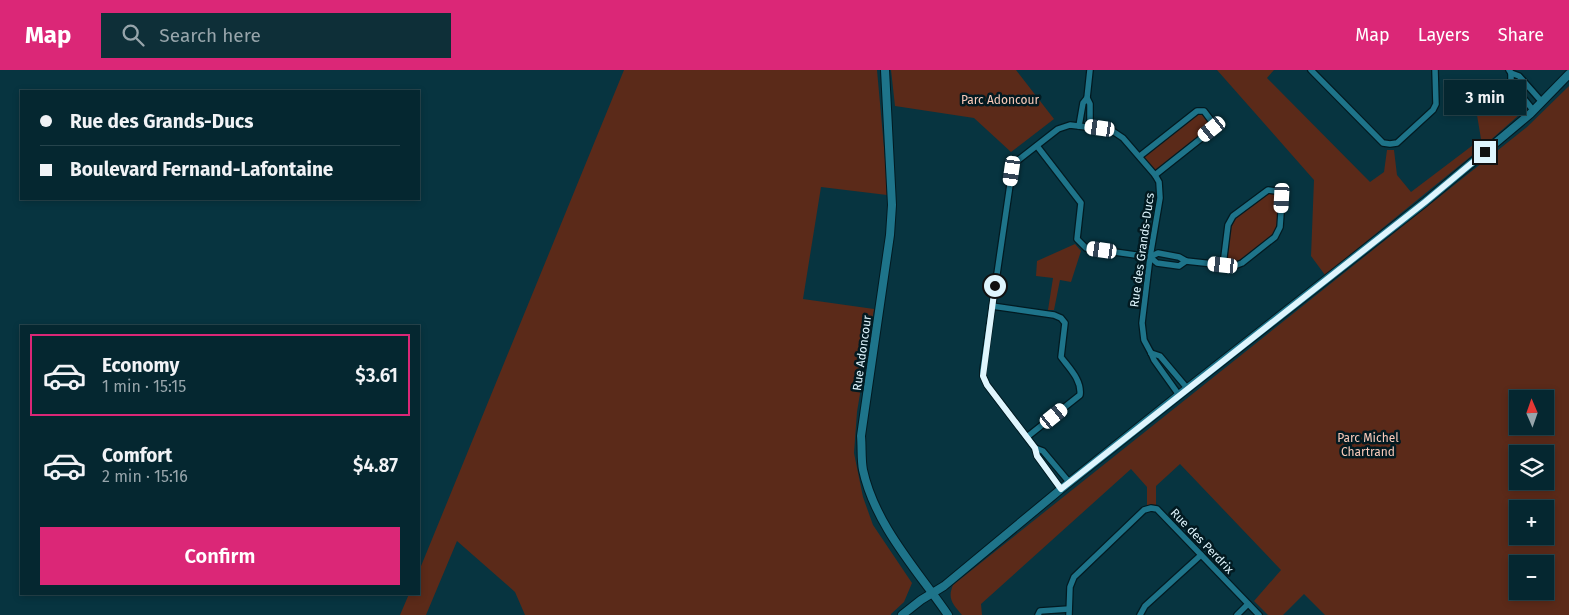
<!DOCTYPE html>
<html lang="en">
<head>
<meta charset="utf-8">
<style>
  :root { --surface:#052730; --page:#0e2f38; --text:#f1f3f6; --muted:#97a5ab; --line:#26444c; --accent:#db2777 }
  body { margin:0; font-family:"Fira Sans",sans-serif; background:var(--page); color:var(--text); height:100vh; display:flex; flex-direction:column; font-size:19px; white-space:nowrap }
  * { box-sizing:border-box; margin:0 }
  p { font-size:16px; color:var(--muted) }
  .icon { flex:none; width:28px; height:28px; fill:none; stroke:currentColor; stroke-width:2; stroke-linecap:round; stroke-linejoin:round }
  .map { position:relative; flex:1; overflow:hidden }
  .panel { position:absolute; left:20px; top:255px; width:400px; height:270px; display:flex; flex-direction:column; background:var(--surface); border-radius:0px; box-shadow:0 2px 8px #0003,0 0 0 1px var(--line) }
  .panel>* { flex:none }
  .top-card { position:absolute; left:20px; top:20px; width:400px; height:110px; border-radius:0px; box-shadow:0 2px 8px #0003,0 0 0 1px var(--line); display:grid; align-content:center; height:110px; padding:0 20px; background:var(--surface) }
  .needle { width:32px; rotate:358deg }
  .controls { position:absolute; left:1509px; top:320px; display:grid; gap:10px }
  .controls a { display:grid; place-items:center; width:45px; height:45px; border-radius:0px; background:var(--surface); box-shadow:0 2px 8px #0003,0 0 0 1px var(--line); font-size:25px }
  .end { position:absolute; width:22px; height:22px; margin:-11px; border:6px solid #dff5fd; background:#111; box-shadow:0 0 0 2px #111 }
  .from { border-radius:50% }
  .bubble { position:absolute; height:35px; border-radius:0px; background:var(--surface); box-shadow:0 2px 8px #0003,0 0 0 1px var(--line); font-size:16px; font-weight:600; line-height:35px; text-align:center }
  .car { position:absolute; width:15px; height:30px; margin:-15px -8px; border-radius:6px; box-shadow:0 0 4px 1px #0007; background:linear-gradient(#fff 24%,#345 0 40%,#fff 0 76%,#345 0 86%,#fff 0) }
  .top-card b { display:flex; align-items:center; gap:18px; height:48px; font-size:19px }
  .top-card b+b { border-top:1px solid var(--line) }
  .top-card i { width:12px; height:12px; background:var(--text) }
  ul { padding:9px 0 0; list-style:none }
  li { display:flex; align-items:center; gap:15px; height:82px; margin:0 10px 8px; padding:0 10px; border:2px solid transparent; border-radius:0px }
  li div { flex:1 }
  li b { display:block; font-size:19px }
  li em { font-style:normal; font-weight:600 }
  li.current { border-color:var(--accent) }
  li>.icon { width:45px; height:45px; stroke-width:1.5 }
  .button { display:flex; gap:10px; margin-top:auto; padding:10px 20px }
  .button a { flex:1; height:58px; border-radius:0px; background:var(--accent); color:#fff; font-size:20px; font-weight:600; line-height:58px; text-align:center }
  header { display:flex; align-items:center; gap:30px; box-sizing:border-box; height:70px; padding:0 25px; background:var(--accent); color:#fff }
  header strong { font-size:24px }
  nav { display:flex; gap:28px; margin-inline-start:auto; font-size:18px }
  .search { width:350px; height:45px; background:var(--page); display:flex; align-items:center; gap:12px; box-sizing:border-box; padding:0 18px; border-radius:0px; color:var(--muted); font-size:19px }
  .map>svg:first-child { display:block }
</style>
</head>
<body>
<header>
<strong>Map</strong>
<div class="search"><svg class="icon" aria-label="search" viewBox="0 0 24 24"><circle cx="10" cy="10" r="6"/><path d="M15 15l6 6"/></svg>Search here</div>
<nav><a>Map</a><a>Layers</a><a>Share</a></nav>
</header>
<div class="map">
<svg width="1569" height="545" viewBox="0 0 1569 545">
  <rect width="100%" height="100%" fill="#073440"/>
  <g fill="#5b2a19" fill-rule="evenodd">
    <path d="M 624,0 L 877,0 L 886,100 L 887,125 L 821,117 L 803,229 L 874,239 L 857,342 L 854,383 L 863,427 L 873,455 L 912,513 L 904,532 L 891,544 L 891,545 L 525,545 L 515,522 L 457,471 L 426,545 L 400,545 L 409,524 L 419,524 L 419,501 Z"/>
    <path d="M 891,0 L 1016,0 L 1054,49 L 1011,82 L 974,48 L 895,36 Z"/>
    <path d="M 1217,0 L 1274,0 L 1267,8 L 1370,112 L 1384,102 L 1387,80 L 1394,80 L 1397,105 L 1411,122 L 1481,69 L 1475,33 L 1505,12 L 1521,38 L 1519,45 L 1486,74 L 1325,205 L 1311,186 L 1314,110 Z"/>
    <path d="M 1569,16 L 1569,545 L 1325,545 L 1304,524 L 1283,545 L 1268,545 L 1254,531 L 1281,500 L 1180,394 L 1156,416 L 1156,435 L 1147,435 L 1147,417 L 1131,399 L 981,534 L 982,545 L 962,545 C 953,534 947,529 953,515 L 1527,57 ZM 1518,329 L 1545,329 L 1545,356 L 1518,356 ZM 1518,384 L 1545,384 L 1545,411 L 1518,411 ZM 1518,439 L 1545,439 L 1545,466 L 1518,466 ZM 1518,494 L 1545,494 L 1545,521 L 1518,521 Z"/>
    <path d="M 1197,41 L 1204,41 L 1213,59 L 1155,105 L 1140,86 Z"/>
    <path d="M 1268,120 L 1276,121 L 1282,128 L 1280,157 L 1275,167 L 1242,193 L 1223,195 L 1228,155 L 1233,146 Z"/>
    <path d="M 1075,174 L 1081,181 L 1071,212 L 1060,210 L 1054,240 L 1048,240 L 1053,208 L 1036,206 L 1037,191 Z"/>
  </g>
  <g fill="none" stroke-linecap="round" stroke-linejoin="round">
    <defs>
      <g id="street">
        <path d="M 1311,0 L 1383,73 L 1390,74 L 1397,73 L 1433,40 L 1436,34 L 1435,0"/>
        <path d="M 1509,0 L 1511,3 L 1511,13 L 1533,40"/>
        <path d="M 1511,3 L 1519,6 L 1542,32"/>
        <path d="M 1087,28 L 1090,0"/>
        <path d="M 1079,56 L 1083,33 L 1087,28 L 1090,34 L 1090,57"/>
        <path d="M 1037,76 L 1081,133 L 1077,169 L 1086,178 L 1150,187 L 1157,193 L 1179,196 L 1186,191"/>
        <path d="M 1140,86 L 1197,41 L 1204,41 L 1213,53 L 1213,59 L 1155,105"/>
        <path d="M 1268,120 L 1276,121 L 1282,128 L 1280,157 L 1275,167 L 1242,193 L 1234,196 L 1223,195 L 1228,155 L 1233,146 Z"/>
        <path d="M 1150,187 L 1158,183 L 1179,187 L 1186,191 L 1223,195"/>
        <path d="M 992,236 L 1054,245 L 1061,248 L 1065,253 L 1061,287 C 1069,298 1082,310 1080,325 L 1027,367"/>
        <path d="M 1151,283 L 1160,286 L 1187,318"/>
        <path d="M 1035,378 L 1043,381 L 1069,412"/>
        <path d="M 1061,419 L 1037,386 L 1035,378 L 987,315 L 983,306 L 983,300 L 1012,101 L 1017,91 L 1058,59 L 1070,55 L 1111,60 L 1123,68 L 1155,105 L 1159,112 L 1160,128 L 1150,187 L 1142,253 L 1144,270 L 1151,283 L 1154,290 L 1179,325"/>
        <path d="M 1038,545 L 1040,541 L 1069,539"/>
        <path d="M 1069,545 L 1070,517 L 1074,507 L 1144,440 L 1151,438 L 1157,439 L 1259,545"/>
        <path d="M 1140,545 L 1145,536 L 1201,485"/>
        <path d="M 1237,545 L 1248,534"/>
      </g>
      <g id="secondary">
        <path d="M 885,0 L 892,135 L 890,165 L 861,366 C 862,377 861,390 863,400 C 875,455 917,500 948,545"/>
        <path d="M 902,545 L 921,530 L 944,516 L 1061,419 L 1179,325 L 1425,132 L 1530,44 L 1569,4"/>
      </g>
    </defs>
    <use href="#street" stroke="#021a21" stroke-width="8"/>
    <use href="#secondary" stroke="#021a21" stroke-width="10"/>
    <use href="#street" stroke="#1e748a" stroke-width="5.5"/>
    <use href="#secondary" stroke="#1e748a" stroke-width="8"/>
  </g>
  <g fill="none" stroke-linecap="round" stroke-linejoin="round">
    <path stroke="#dff5fd" stroke-width="6" d="M 995,216 L 983,306 L 987,315 L 1035,378 L 1037,386 L 1061,419 L 1425,132 L 1485,82"/>
  </g>
  <g text-anchor="middle" stroke-width="5" stroke-linejoin="round" paint-order="stroke">
    <g font-size="12" fill="#fbcbba" stroke="#021a21">
      <text x="1000" y="34">Parc Adoncour</text>
      <text x="1368" y="372">Parc Michel<tspan x="1368" dy="14">Chartrand</tspan></text>
    </g>
    <g font-size="12" fill="#dff5fd" stroke="#021a21">
      <text transform="translate(1142 180) rotate(-82)" y="4">Rue des Grands-Ducs</text>
      <text transform="translate(862 283) rotate(-82)" y="4">Rue Adoncour</text>
      <text transform="translate(1202 471) rotate(46)" y="4">Rue des Perdrix</text>
    </g>
  </g>
</svg>
<div class="controls">
<a><svg class="needle" viewBox="-14 -14 28 28"><path d="M0-13l5 13h-10z" fill="#e53935"/><path d="M0 13l5-13h-10z" fill="#97a5ab"/></svg></a>
<a><svg class="icon" aria-label="layers" viewBox="0 0 24 24"><path d="M12 4l9 5-9 5-9-5zM3 14l9 5 9-5"/></svg></a>
<a>+</a>
<a>−</a>
</div>
<i class="end from" style="left:995px;top:216px"></i>
<i class="end" style="left:1485px;top:82px"></i>
<div class="bubble" style="left:1444px;top:10px;width:82px">3 min</div>
<i class="car" style="left:1100px;top:58px;rotate:278deg"></i>
<i class="car" style="left:1212px;top:59px;rotate:231deg"></i>
<i class="car" style="left:1012px;top:101px;rotate:188deg"></i>
<i class="car" style="left:1282px;top:128px;rotate:183deg"></i>
<i class="car" style="left:1102px;top:180px;rotate:278deg"></i>
<i class="car" style="left:1223px;top:195px;rotate:276deg"></i>
<i class="car" style="left:1054px;top:346px;rotate:51deg"></i>
<div class="top-card">
<b><i class="from"></i>Rue des Grands-Ducs</b>
<b><i></i>Boulevard Fernand-Lafontaine</b>
</div>
<section class="panel">
<ul>
<li class="current"><svg class="icon" aria-label="car" viewBox="0 0 24 24"><path d="M5 17H2v-5l4-1 3-4h7l3 4 3 1v5h-3M9 17h6M6 11h13"/><circle cx="7" cy="17" r="2"/><circle cx="17" cy="17" r="2"/></svg><div><b>Economy</b><p>1 min · 15:15</p></div><em>$3.61</em></li>
<li><svg class="icon" aria-label="car" viewBox="0 0 24 24"><path d="M5 17H2v-5l4-1 3-4h7l3 4 3 1v5h-3M9 17h6M6 11h13"/><circle cx="7" cy="17" r="2"/><circle cx="17" cy="17" r="2"/></svg><div><b>Comfort</b><p>2 min · 15:16</p></div><em>$4.87</em></li>
</ul>
<div class="button"><a>Confirm</a></div>
</section>
</div>
</body>
</html>
